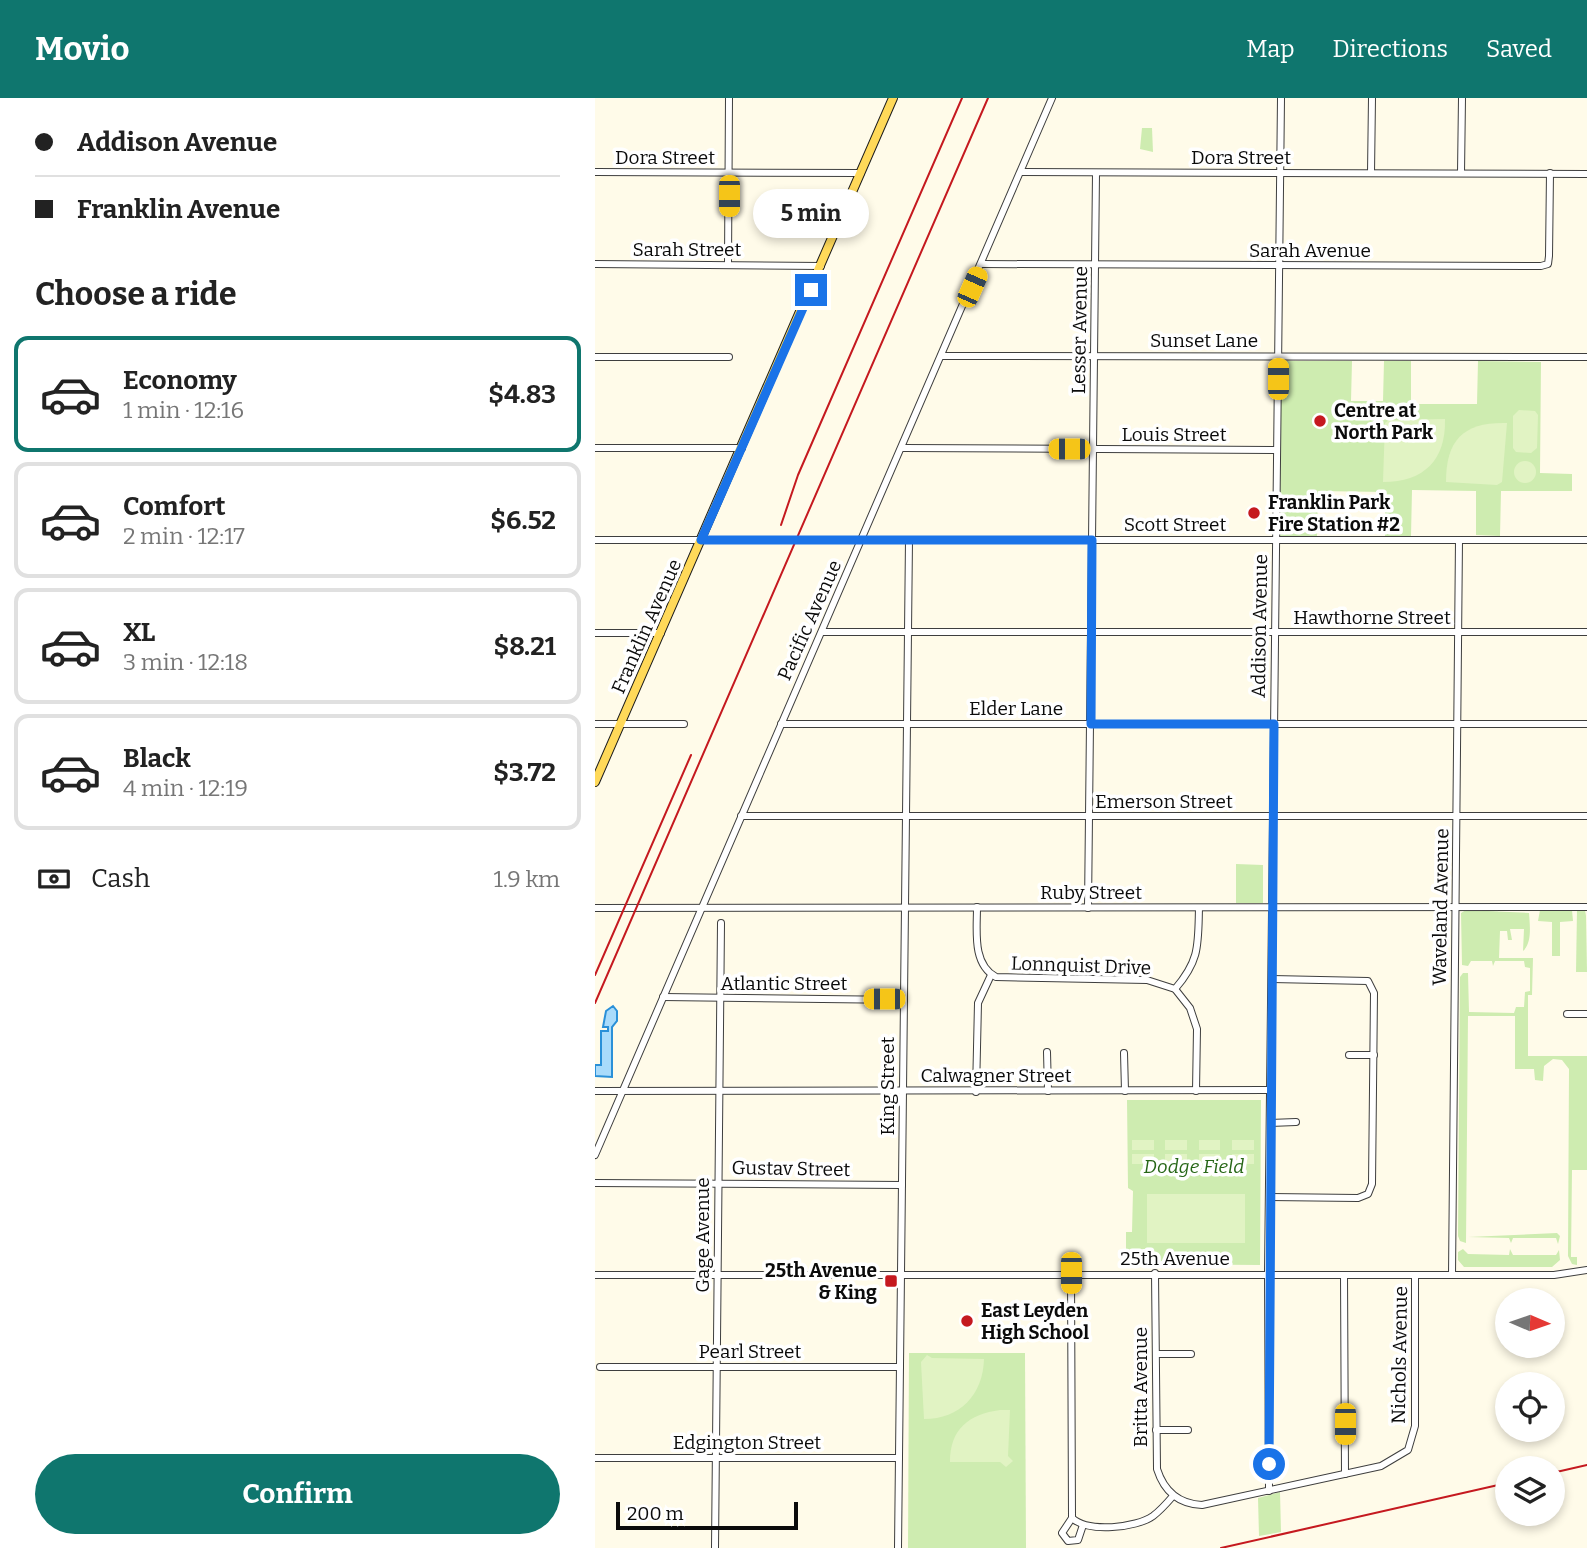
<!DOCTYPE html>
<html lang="en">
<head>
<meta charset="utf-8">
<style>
  :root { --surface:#fff; --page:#f2f2f2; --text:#222; --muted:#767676; --line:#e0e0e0; --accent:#0f766e }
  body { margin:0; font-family:Bitter,serif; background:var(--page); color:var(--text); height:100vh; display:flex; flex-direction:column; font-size:26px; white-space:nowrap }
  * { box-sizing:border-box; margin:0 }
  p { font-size:23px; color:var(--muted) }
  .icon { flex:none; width:38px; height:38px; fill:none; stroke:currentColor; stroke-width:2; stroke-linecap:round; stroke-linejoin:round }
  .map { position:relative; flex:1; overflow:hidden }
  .drawer { display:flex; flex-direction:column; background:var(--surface); width:595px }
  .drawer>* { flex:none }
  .hud { display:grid; align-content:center; height:154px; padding:0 35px; background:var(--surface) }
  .needle { width:46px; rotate:92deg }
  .tools { position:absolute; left:900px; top:1190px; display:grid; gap:14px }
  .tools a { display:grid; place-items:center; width:70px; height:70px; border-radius:50%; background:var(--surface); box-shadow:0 4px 10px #0003; font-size:35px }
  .scale { position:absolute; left:21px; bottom:18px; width:182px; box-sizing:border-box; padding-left:7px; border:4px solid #0b0b0b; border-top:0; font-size:19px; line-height:24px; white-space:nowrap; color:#0b0b0b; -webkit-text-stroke:5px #fff; paint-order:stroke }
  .end { position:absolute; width:32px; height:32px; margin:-16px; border:9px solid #1a73e8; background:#fff; box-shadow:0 0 0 4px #fff }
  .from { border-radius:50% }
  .bubble { position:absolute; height:49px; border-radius:24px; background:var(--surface); box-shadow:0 4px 10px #0003; font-size:23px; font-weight:700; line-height:49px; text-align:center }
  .car { position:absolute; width:21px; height:42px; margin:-21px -10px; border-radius:9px; box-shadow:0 0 5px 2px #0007; background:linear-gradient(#f5c518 24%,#345 0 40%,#f5c518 0 76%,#345 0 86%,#f5c518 0) }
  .hud b { display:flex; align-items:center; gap:24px; height:66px; font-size:26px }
  .hud b+b { border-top:2px solid var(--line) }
  .hud i { width:18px; height:18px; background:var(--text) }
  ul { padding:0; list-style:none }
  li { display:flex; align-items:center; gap:21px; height:116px; margin:0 14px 10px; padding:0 21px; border:4px solid var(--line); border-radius:14px }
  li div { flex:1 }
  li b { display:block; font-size:26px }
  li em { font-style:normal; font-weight:700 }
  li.active { border-color:var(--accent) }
  li>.icon { width:63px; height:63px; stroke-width:1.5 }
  h2 { padding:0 35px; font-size:32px; line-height:84px }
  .pay { display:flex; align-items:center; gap:18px; height:77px; padding:0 35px; font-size:26px }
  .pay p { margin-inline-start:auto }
  .cta { display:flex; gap:14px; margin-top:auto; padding:14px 35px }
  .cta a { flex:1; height:80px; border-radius:42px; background:var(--accent); color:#fff; font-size:28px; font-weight:700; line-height:80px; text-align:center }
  header { display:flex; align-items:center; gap:42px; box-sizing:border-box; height:98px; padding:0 35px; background:var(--accent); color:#fff }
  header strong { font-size:33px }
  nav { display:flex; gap:38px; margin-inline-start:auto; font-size:24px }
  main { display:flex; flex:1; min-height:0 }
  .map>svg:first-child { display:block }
</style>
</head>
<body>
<header>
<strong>Movio</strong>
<nav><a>Map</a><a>Directions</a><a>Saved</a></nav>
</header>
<main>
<section class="drawer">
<div class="hud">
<b><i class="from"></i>Addison Avenue</b>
<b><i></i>Franklin Avenue</b>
</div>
<h2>Choose a ride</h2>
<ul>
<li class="active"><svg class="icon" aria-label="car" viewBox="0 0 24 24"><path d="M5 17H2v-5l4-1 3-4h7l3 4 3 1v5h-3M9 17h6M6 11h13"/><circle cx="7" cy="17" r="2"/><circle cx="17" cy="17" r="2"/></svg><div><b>Economy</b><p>1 min · 12:16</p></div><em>$4.83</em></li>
<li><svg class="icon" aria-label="car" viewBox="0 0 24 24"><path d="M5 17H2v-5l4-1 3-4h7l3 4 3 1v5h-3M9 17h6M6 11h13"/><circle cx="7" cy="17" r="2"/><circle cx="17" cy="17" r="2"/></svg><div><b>Comfort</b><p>2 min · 12:17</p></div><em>$6.52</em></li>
<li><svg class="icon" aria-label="car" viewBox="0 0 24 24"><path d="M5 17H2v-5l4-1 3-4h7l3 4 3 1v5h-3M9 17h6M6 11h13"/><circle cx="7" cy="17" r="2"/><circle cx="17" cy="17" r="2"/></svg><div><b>XL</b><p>3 min · 12:18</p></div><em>$8.21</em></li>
<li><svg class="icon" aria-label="car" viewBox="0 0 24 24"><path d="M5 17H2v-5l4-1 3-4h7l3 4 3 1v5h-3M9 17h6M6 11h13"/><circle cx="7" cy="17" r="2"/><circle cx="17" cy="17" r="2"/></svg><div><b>Black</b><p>4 min · 12:19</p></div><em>$3.72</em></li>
</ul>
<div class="pay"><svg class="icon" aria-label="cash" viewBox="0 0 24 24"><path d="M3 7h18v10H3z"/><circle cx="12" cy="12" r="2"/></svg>Cash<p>1.9 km</p></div>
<div class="cta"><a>Confirm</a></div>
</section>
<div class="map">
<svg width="992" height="1450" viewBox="0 0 992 1450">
  <rect width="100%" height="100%" fill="#fffbe9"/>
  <g fill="#ceecb0">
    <path d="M 547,30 L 557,30 L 558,54 L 545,51 Z"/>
    <path d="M 686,263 L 757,263 L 756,303 L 788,303 L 789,263 L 816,263 L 816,306 L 882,306 L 883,263 L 946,264 L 945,375 L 977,376 L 977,393 L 906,393 L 905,438 L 881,437 L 881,393 L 817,392 L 816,438 L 790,438 L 790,394 L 723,393 L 722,438 L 685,438 Z"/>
    <path d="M 641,766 L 668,767 L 668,805 L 641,805 Z"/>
    <path d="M 871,812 L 934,815 C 935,828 937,845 928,853 L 929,831 L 915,831 L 917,842 L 913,842 L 912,833 L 905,833 L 904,860 L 938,860 L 937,897 L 933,897 L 933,958 L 992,958 L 992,1072 L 977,1072 L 976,1159 L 982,1159 L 982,1167 L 977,1166 L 973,1158 L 974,971 L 967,962 L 958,961 L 949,968 L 948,983 L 940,982 L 939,971 L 920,971 L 920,918 L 873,918 L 871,1145 L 865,1143 L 863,1138 L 865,879 L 868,875 L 873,875 L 874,914 L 919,915 L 921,909 L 929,909 L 930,894 L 935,893 L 935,870 L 930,869 L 929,863 L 900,863 L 898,868 L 897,863 L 876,863 L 873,868 L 867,867 L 866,815 Z"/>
    <path d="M 945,812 L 977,812 L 978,823 L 965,824 L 965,858 L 957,858 L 957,824 L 943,823 Z"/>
    <path d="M 982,812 L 990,812 L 991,818 L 992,874 L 981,874 Z"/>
    <path d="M 532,1002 L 666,1002 L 665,1167 L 531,1166 L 531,1134 L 537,1134 L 538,1093 L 533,1090 Z"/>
    <path d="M 962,1135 L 965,1138 L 963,1146 L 961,1140 L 918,1140 L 916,1145 L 914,1140 L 873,1139 Z"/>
    <path d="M 868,1151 L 873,1156 L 914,1157 L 915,1151 L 918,1157 L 961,1157 L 964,1152 L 965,1162 L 957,1169 L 869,1169 L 863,1162 L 863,1154 Z"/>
    <path d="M 314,1255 L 430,1255 L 431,1450 L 313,1450 Z"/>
    <path d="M 685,1394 L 686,1434 L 664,1438 L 663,1400 Z"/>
  </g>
  <g fill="#e1f3c3">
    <path d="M 924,312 L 940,313 L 943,317 L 942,350 L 936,355 L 921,354 L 918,350 L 918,318 Z"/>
    <path d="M 850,321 C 851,362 829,384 788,384 L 790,325 L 794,322 Z"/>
    <path d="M 912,325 L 907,384 L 902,387 L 851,384 C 851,341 869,324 912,325 Z"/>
    <circle cx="930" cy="374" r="11"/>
    <rect x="537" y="1042" width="22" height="10"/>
    <rect x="570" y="1042" width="22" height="10"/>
    <rect x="604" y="1042" width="21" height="10"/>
    <rect x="637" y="1042" width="22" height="10"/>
    <rect x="537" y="1056" width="22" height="10"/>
    <rect x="570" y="1056" width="22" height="10"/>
    <rect x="604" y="1056" width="21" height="10"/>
    <rect x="637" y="1056" width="22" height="10"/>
    <rect x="552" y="1096" width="98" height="49"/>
    <path d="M 332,1257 L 337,1260 L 389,1261 C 388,1297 365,1321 329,1321 L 326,1264 Z"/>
    <path d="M 405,1312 L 415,1312 L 413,1358 L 418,1363 L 411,1369 L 405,1364 L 355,1364 C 355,1331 374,1316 405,1312 Z"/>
  </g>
  <path fill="#a9dbfb" stroke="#2a90d8" stroke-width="2" d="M 18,908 L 22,913 L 22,923 L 17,929 L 17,979 L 0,978 L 0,967 L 6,967 L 6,933 L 13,933 L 13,929 L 8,929 L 11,913 Z"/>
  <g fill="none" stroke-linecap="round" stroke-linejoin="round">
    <defs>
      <g id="minor">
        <path d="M 0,74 L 266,75"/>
        <path d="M 426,74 L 992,76"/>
        <path d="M 776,75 L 777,0"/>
        <path d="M 866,75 L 867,0"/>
        <path d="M 0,166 L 226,168"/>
        <path d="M 133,166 L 134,0"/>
        <path d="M 387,166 L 946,168 L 953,166 L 954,158 L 955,75"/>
        <path d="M 346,258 L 992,259"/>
        <path d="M 0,259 L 134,259"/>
        <path d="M 0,350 L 147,350"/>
        <path d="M 308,350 L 682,352"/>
        <path d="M 0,442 L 992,442"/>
        <path d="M 227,534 L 992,534"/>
        <path d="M 0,535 L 66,535"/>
        <path d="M 0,626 L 89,626"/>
        <path d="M 186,626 L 992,626"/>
        <path d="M 146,718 L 992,718"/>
        <path d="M 382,809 C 382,833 377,866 401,879 L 552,882 L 580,891 L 595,910 L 602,931 L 601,993"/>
        <path d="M 0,810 L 992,809"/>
        <path d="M 493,810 L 501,75"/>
        <path d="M 580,891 C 605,862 603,847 604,810"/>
        <path d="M 68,899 L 309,902"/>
        <path d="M 972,916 L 992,916"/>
        <path d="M 452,954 L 453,993"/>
        <path d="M 529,955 L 530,993"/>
        <path d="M 754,957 L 779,957"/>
        <path d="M 0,993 L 675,992"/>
        <path d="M 381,994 L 383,905 L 396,877"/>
        <path d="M 675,1025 L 701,1024"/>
        <path d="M 0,1057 L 457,0"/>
        <path d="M 0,1085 L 307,1087"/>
        <path d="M 674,1099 L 763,1100 L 773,1096 L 777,1086 L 779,895 L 773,883 L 677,881"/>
        <path d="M 476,1175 L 477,1420 C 493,1435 541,1430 558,1418 C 566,1412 572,1405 578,1398"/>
        <path d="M 560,1175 L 562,1371 C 569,1393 584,1406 607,1407 L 786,1368 L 813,1352 L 820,1328 L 820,1177"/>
        <path d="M 0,1177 L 959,1177 L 992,1172"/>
        <path d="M 749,1177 L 750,1376"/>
        <path d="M 857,1177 L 864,442"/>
        <path d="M 561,1256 L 596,1256"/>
        <path d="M 5,1269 L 305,1269"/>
        <path d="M 561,1332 L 593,1332"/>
        <path d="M 0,1360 L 304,1360"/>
        <path d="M 674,1393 L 673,1176 L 686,0"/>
        <path d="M 477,1420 L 467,1435 L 473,1443 L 483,1442 L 488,1427"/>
        <path d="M 120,1450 L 126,825"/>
        <path d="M 303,1450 L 314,442"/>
      </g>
      <path id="major" d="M 0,684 L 298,0"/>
    </defs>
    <use href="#minor" stroke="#3e3e3e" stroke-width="8"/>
    <use href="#major" stroke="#1c1c1c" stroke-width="10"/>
    <use href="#minor" stroke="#fff" stroke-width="6"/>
    <use href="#major" stroke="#ffd959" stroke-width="8"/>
    <g stroke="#c5191f" stroke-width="2">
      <path d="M 186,427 L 203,377 L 367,0"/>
      <path d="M 0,877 L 96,657"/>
      <path d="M 0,905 L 393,0"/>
      <path d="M 957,1375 L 992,1367"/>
      <path d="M 626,1450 L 912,1385"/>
    </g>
  </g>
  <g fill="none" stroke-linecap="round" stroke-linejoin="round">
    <path stroke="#1a73e8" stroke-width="9" d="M 216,192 L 106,442 L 497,442 L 496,626 L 679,626 L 674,1366"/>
  </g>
  <g fill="#c5191f" stroke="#fff" stroke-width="2.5">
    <circle cx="725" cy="323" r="7"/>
    <circle cx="659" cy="415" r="7"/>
    <rect x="289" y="1176" width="14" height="14" rx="3.5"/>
    <circle cx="372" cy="1223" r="7"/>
  </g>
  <g text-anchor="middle" stroke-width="7" stroke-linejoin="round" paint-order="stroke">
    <g font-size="19" fill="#0b0b0b" stroke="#fff">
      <text x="70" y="66">Dora Street</text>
      <text x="646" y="66">Dora Street</text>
      <text x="92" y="158">Sarah Street</text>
      <text x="715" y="159">Sarah Avenue</text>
      <text transform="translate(484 232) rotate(-89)" y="7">Lesser Avenue</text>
      <text x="609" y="249">Sunset Lane</text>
      <text x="579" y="343">Louis Street</text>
      <text x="580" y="433">Scott Street</text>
      <text x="777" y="526">Hawthorne Street</text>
      <text transform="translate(214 522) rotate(-66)" y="7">Pacific Avenue</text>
      <text transform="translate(51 528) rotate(-66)" y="7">Franklin Avenue</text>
      <text transform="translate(664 528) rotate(-89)" y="7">Addison Avenue</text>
      <text x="421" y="617">Elder Lane</text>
      <text x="569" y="710">Emerson Street</text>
      <text x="496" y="801">Ruby Street</text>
      <text transform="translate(845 809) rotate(-89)" y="7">Waveland Avenue</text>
      <text transform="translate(486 867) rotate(2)" y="7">Lonnquist Drive</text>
      <text x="189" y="892">Atlantic Street</text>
      <text x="401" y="984">Calwagner Street</text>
      <text transform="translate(292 988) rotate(-90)" y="7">King Street</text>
      <text transform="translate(196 1070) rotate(1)" y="7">Gustav Street</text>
      <text transform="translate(107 1137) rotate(-90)" y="7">Gage Avenue</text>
      <text x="580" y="1167">25th Avenue</text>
      <text x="155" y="1260">Pearl Street</text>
      <text transform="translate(804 1257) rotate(-89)" y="7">Nichols Avenue</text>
      <text transform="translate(545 1289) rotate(-90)" y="7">Britta Avenue</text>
      <text x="152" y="1351">Edgington Street</text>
    </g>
    <g font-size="19" font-weight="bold" fill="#0b0b0b" stroke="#fff" text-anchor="start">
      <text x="739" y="319">Centre at<tspan x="739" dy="22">North Park</tspan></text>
      <text x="673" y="411">Franklin Park<tspan x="673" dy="22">Fire Station #2</tspan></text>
      <text x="282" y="1179" text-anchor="end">25th Avenue<tspan x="282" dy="22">&amp; King</tspan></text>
      <text x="386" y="1219">East Leyden<tspan x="386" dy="22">High School</tspan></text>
    </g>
    <g font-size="19" font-style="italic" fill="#276717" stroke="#fff">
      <text x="599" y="1075">Dodge Field</text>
    </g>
  </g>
</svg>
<div class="tools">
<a><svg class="needle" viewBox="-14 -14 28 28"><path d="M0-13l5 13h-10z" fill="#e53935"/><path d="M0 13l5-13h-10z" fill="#767676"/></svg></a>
<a><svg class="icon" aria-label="locate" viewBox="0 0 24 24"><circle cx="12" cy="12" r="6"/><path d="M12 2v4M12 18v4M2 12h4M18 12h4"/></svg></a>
<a><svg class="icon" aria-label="layers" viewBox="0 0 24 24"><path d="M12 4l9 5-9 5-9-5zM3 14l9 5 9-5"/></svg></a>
</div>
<div class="scale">200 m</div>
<i class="end from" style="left:674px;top:1366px"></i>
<i class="end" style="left:216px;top:192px"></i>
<div class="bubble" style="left:158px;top:91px;width:116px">5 min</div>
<i class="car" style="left:134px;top:98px;rotate:180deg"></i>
<i class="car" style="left:377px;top:189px;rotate:24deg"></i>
<i class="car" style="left:683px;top:281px;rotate:0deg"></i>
<i class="car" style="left:474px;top:351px;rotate:270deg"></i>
<i class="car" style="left:289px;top:901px;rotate:270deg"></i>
<i class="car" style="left:476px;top:1175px;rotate:180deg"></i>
<i class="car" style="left:750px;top:1326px;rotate:180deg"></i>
</div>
</main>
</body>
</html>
